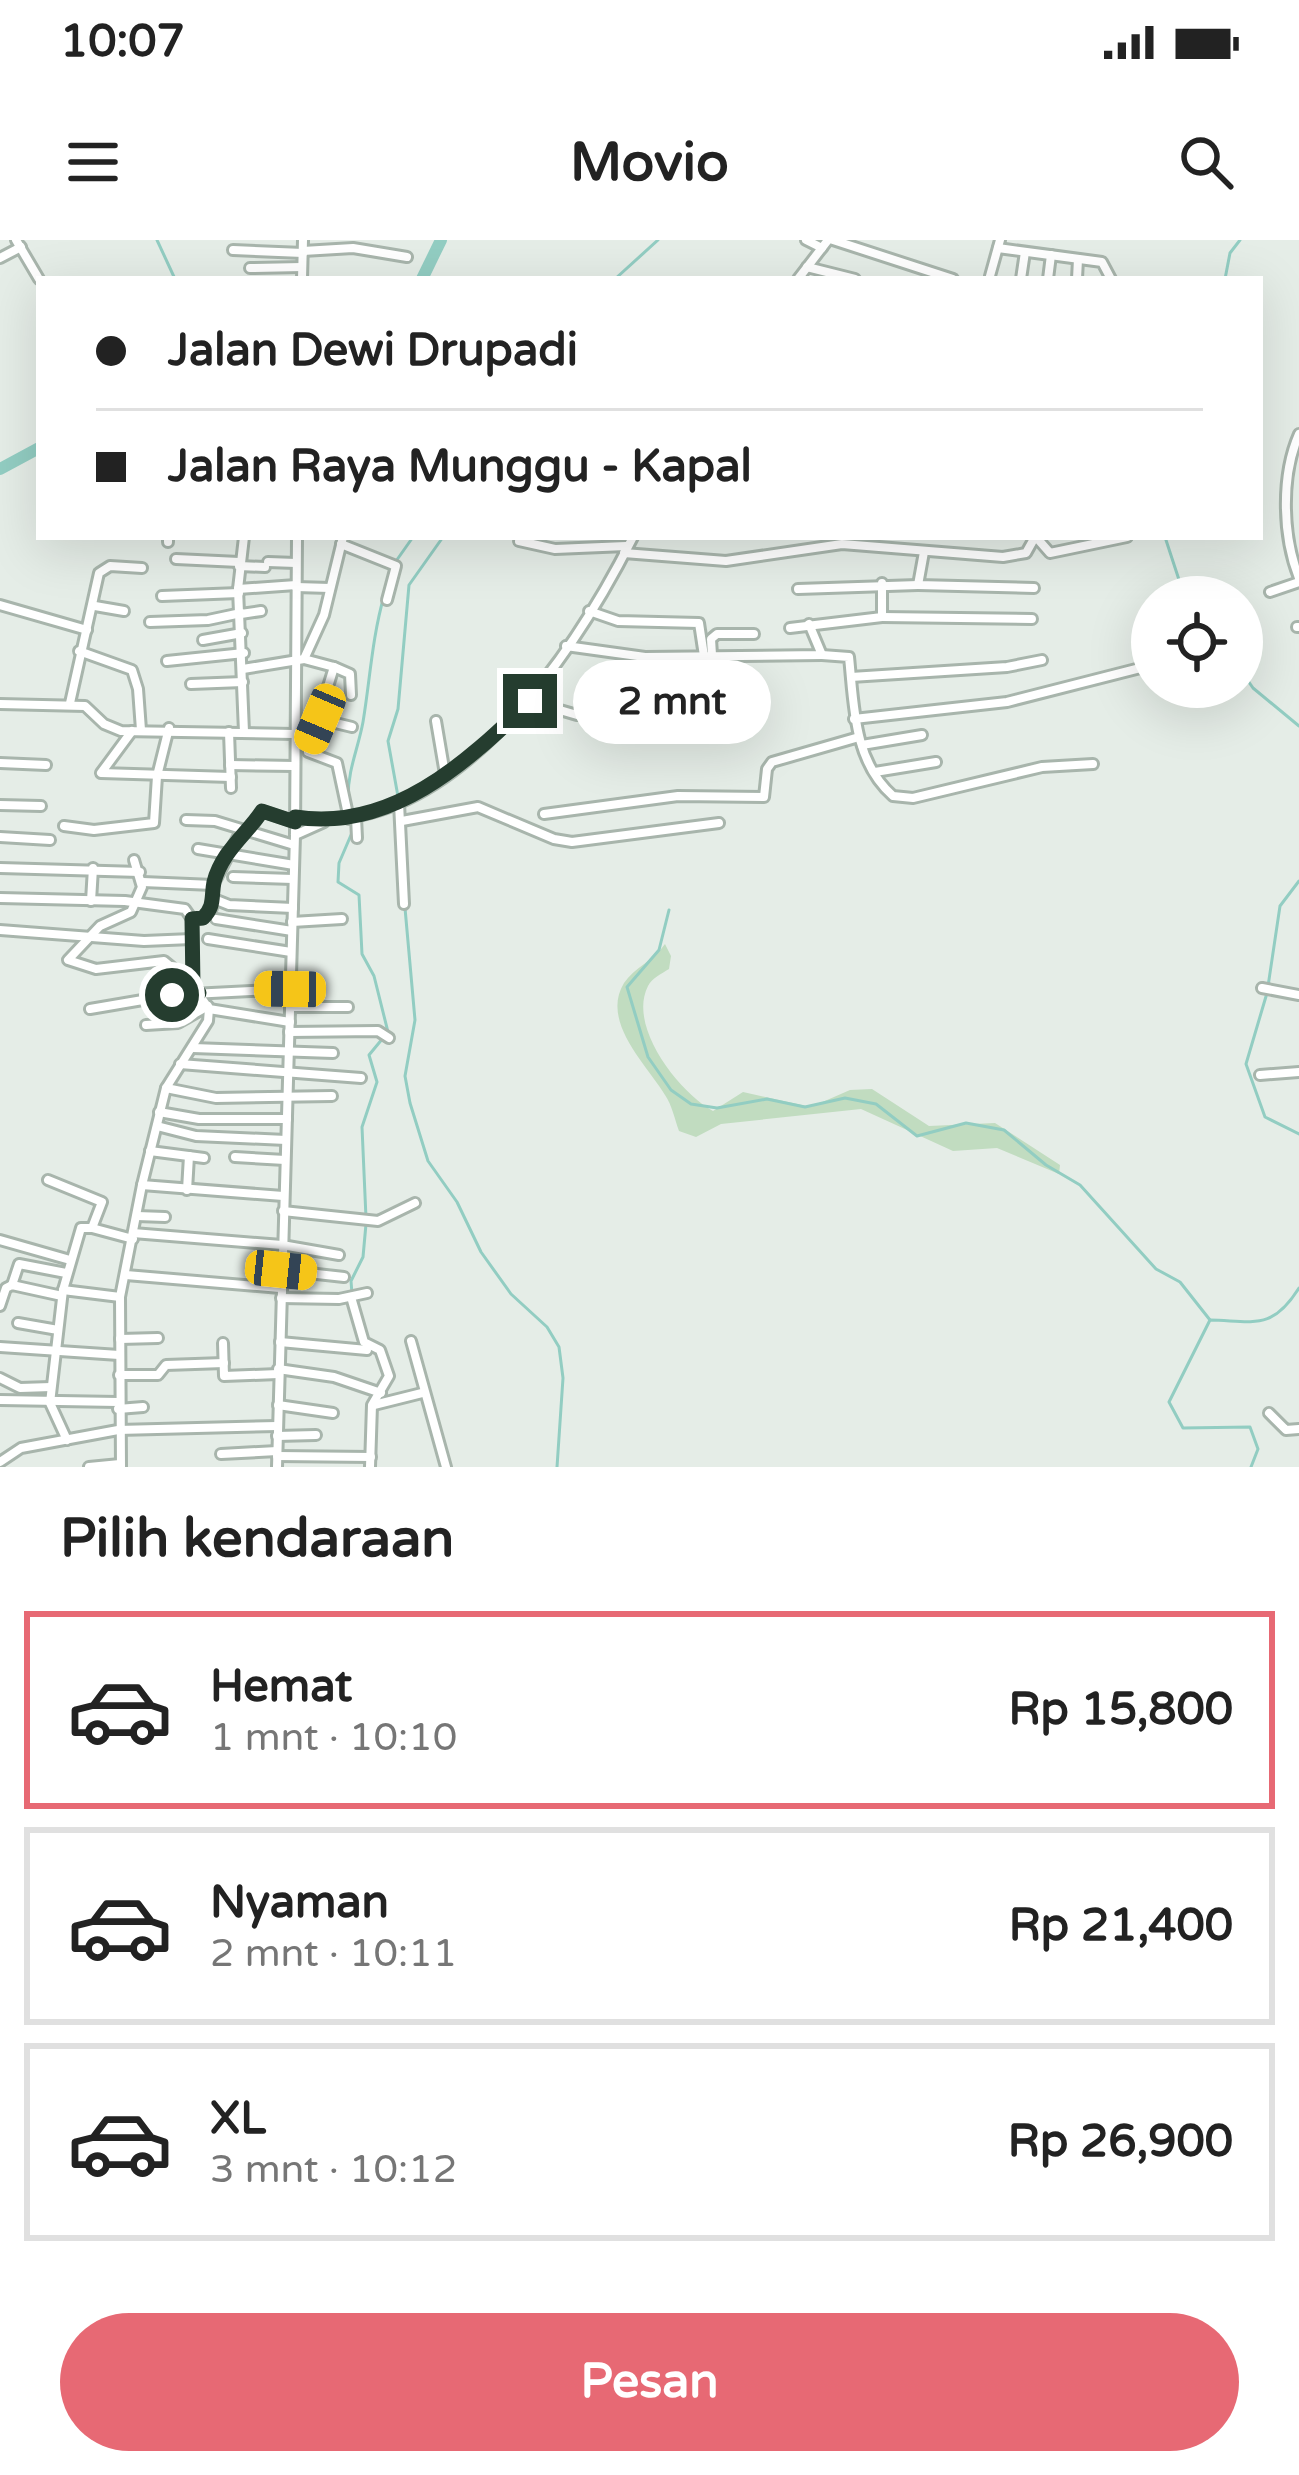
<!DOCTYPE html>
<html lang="id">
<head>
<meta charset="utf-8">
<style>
  :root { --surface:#fff; --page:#f2f2f2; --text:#222; --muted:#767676; --line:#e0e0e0; --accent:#e76974 }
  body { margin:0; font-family:"Varela Round",sans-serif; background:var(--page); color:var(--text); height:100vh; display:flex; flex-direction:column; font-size:45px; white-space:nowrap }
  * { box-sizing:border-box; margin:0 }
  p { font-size:39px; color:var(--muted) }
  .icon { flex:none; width:66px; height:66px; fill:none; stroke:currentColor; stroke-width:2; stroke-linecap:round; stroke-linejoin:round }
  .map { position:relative; height:1227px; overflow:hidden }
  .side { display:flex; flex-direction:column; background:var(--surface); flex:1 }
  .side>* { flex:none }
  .hud { position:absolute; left:36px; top:36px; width:1227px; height:264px; border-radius:0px; box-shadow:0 12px 48px #0002; display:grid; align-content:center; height:264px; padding:0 60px; background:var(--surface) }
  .fabs { position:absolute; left:1131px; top:336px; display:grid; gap:24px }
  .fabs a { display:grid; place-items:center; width:132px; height:132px; border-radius:50%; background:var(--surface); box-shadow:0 12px 48px #0002; font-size:60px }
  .end { position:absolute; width:54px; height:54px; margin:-27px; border:15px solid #253d2f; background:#fff; box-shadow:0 0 0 6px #fff }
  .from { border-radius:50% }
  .bubble { position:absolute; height:84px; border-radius:42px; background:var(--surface); box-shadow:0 12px 48px #0002; font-size:39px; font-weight:800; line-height:84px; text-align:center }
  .car { position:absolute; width:36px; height:72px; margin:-36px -18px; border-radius:15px; box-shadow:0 0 9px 3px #0007; background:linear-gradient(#f5c518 24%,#345 0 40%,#f5c518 0 76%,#345 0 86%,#f5c518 0) }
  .hud b { display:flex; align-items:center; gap:42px; height:114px; font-size:45px }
  .hud b+b { border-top:3px solid var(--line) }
  .hud i { width:30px; height:30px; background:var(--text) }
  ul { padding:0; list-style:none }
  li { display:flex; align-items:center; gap:36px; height:198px; margin:0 24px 18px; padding:0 36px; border:6px solid var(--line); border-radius:0px }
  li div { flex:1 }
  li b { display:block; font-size:45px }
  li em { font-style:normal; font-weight:800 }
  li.active { border-color:var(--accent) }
  li>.icon { width:108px; height:108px; stroke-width:1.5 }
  h2 { padding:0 60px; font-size:54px; line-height:144px }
  .button { display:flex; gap:24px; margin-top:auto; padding:24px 60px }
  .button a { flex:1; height:138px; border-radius:72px; background:var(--accent); color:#fff; font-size:48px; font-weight:800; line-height:138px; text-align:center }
  .status { display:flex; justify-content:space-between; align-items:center; height:84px; padding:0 60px; background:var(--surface); direction:ltr }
  .status svg { height:33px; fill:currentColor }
  header { display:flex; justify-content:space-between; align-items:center; height:156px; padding:0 60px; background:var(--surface); font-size:54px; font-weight:800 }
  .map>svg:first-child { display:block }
</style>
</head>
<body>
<div class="status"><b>10:07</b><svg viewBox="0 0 49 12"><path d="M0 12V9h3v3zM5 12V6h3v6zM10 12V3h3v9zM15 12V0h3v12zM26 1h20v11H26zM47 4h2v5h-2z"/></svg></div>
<header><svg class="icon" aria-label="menu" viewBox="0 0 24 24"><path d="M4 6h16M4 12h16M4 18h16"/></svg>Movio<svg class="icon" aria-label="search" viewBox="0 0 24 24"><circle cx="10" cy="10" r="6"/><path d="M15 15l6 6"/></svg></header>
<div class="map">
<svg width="1299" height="1227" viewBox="0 0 1299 1227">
  <rect width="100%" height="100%" fill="#e5ede7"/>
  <path fill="#c1dcc0" d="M 665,704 L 671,716 L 669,729 C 661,734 652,738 648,746 C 627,787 680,853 713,871 L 743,852 L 811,867 L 850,850 L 872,849 L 929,886 L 995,883 L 1060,925 L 1059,934 L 997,908 L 953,911 L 861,869 L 721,884 L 696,897 L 679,891 C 675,880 672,865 665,855 C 648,826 600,782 624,743 C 634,728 654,720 665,704 Z"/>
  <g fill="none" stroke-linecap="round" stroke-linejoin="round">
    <g stroke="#92cdc2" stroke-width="3">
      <path d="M 157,0 L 175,39"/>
      <path d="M 615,39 L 658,0"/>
      <path d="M 1225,39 L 1230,13 L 1240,0"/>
      <path d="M 1165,297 L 1182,349 L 1191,357"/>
      <path d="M 394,324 L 413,297"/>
      <path d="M 1242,432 L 1253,448 L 1299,486"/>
      <path d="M 348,558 C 348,529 358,509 363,482 C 370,440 372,398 384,356"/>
      <path d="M 399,562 L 388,501 L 398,469 L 409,345 L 443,297"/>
      <path d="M 351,579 L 354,588 L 339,623 L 338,642 L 359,655 L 362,714 L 374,736 L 388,792 L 369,815 L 377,842 L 362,887 L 366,978"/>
      <path d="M 1299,641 L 1280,666 L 1267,753 L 1246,824 L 1265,877 L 1299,894"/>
      <path d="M 405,668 L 415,780 L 405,836 L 410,863 L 428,921 L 457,962 L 481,1012 L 511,1054 L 547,1087 L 559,1107 L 563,1138 L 557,1227"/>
      <path d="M 669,670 L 659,710 L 627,747 L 648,817 L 671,850 L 691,864 L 717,868 L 767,859 L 805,867 L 845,858 L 876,864 L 917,896 L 966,883 L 1004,890 L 1046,925 L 1080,945 L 1156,1029 L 1180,1042 L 1210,1080"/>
      <path d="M 352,1054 L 351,1041 L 363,1017 L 366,984"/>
      <path d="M 1251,1227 L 1258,1209 L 1250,1187 L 1183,1188 L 1169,1162 L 1210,1080 C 1254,1081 1272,1091 1299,1048"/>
    </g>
    <g stroke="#92cdc2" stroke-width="12">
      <path d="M 422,39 L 441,0"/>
      <path d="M 0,229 L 39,208"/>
    </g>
    <defs>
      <g id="minor">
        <path d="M 16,0 L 39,39"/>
        <path d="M 806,0 L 822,8"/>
        <path d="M 833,0 L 953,39"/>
        <path d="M 998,8 L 1102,22 L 1111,39"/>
        <path d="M 233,10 L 303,13"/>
        <path d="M 303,11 L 353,8 L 407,17"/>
        <path d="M 0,18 L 21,7"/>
        <path d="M 807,27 L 855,39"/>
        <path d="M 250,28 L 302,27"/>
        <path d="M 990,36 L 1000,0"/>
        <path d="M 302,39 L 303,0"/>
        <path d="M 798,39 L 828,0"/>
        <path d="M 1021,39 L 1025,12"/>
        <path d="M 1048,39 L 1051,15"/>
        <path d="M 1077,39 L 1078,19"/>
        <path d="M 1299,194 C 1281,235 1282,295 1299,338"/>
        <path d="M 244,297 L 238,349 L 244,492"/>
        <path d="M 1036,297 L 1050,313 L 1127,297"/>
        <path d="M 519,301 L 555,309 L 626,306"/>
        <path d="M 168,302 L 168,297"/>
        <path d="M 341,304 L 396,326 L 387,360"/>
        <path d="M 924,312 L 918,345 L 1034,348"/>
        <path d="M 624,313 L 726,321 L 842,304 L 1003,317 L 1026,313 L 1035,297"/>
        <path d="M 176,319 L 239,322"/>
        <path d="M 268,322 L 296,323"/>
        <path d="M 239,326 L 265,327"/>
        <path d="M 296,347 L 330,348"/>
        <path d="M 238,349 L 296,345"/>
        <path d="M 798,349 L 918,345"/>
        <path d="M 1270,352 L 1299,342"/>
        <path d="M 162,356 L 239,353"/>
        <path d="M 0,365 L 87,390"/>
        <path d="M 95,366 L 124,371"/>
        <path d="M 589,371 L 618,381 L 699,383 L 704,416"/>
        <path d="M 241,374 L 261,371"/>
        <path d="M 882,377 L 1032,379"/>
        <path d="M 150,382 L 208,380 L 241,373"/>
        <path d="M 1297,387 L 1299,387"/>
        <path d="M 790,388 L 882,377 L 882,343"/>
        <path d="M 203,400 L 242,393"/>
        <path d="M 566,406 L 645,417 L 822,415 L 809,384"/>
        <path d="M 79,411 L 132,430 L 138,449 L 141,490"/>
        <path d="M 712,415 L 711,399 L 717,394 L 754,394"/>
        <path d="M 822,415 L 849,417 C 854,464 853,521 893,556 L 913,558 L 1042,527 L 1093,524"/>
        <path d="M 304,419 L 334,427 L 308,512 L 337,523 L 349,579"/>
        <path d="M 167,421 L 244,413"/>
        <path d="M 334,427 L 350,434 L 351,455"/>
        <path d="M 243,429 L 304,419 L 324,375 L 343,297"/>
        <path d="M 851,437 L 1007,427 L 1042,420"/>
        <path d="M 191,444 L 243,442"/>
        <path d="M 513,446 L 541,446"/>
        <path d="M 529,461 L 577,475"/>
        <path d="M 70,463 L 99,333 L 110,326 L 142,328"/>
        <path d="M 0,464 L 85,466 L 104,484 L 121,491 L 294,494"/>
        <path d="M 319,479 L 352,487"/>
        <path d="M 854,479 L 1007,462 L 1152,425"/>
        <path d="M 436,481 L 445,534"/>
        <path d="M 132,491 L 101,533 L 231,537"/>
        <path d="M 229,492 L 231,548"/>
        <path d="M 862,505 L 922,495"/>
        <path d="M 0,523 L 46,525"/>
        <path d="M 230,525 L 294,526"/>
        <path d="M 875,532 L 936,522"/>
        <path d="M 399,563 L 404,664"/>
        <path d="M 0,565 L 41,566"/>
        <path d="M 544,574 L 678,556 L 764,557 L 767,529 L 772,522 L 859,497"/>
        <path d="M 295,577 C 449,602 573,416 633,297"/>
        <path d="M 356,577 L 357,598"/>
        <path d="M 186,580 L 215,581 L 294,605"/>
        <path d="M 402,581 L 478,567 L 554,599 L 572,602 L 719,583"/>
        <path d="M 64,586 L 94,590 L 154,583 L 157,536 L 169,488"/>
        <path d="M 249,591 L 262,571 L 295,582"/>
        <path d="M 295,595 L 324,582"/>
        <path d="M 0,597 L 50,600"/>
        <path d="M 198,609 L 294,625"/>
        <path d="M 134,620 L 142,647 L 131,672 L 100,686 L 68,720 L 96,729 L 164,721 L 175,730 L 175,755"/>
        <path d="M 0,628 L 140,632"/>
        <path d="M 233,637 L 293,639"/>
        <path d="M 143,642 L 213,645"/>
        <path d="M 0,658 L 125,661 L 185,669 L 192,679 L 193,746 L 209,769 L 208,781 L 166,848 L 142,945 L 120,1057 L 121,1227"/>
        <path d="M 214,659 L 229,665 L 293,668"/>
        <path d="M 91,661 L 93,628"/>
        <path d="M 192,679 L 203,678 L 212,668 L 213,645 L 241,591"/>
        <path d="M 216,679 L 292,691"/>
        <path d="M 292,682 L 342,679"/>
        <path d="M 0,690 L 144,701 L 192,699"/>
        <path d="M 208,699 L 291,712"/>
        <path d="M 1262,748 L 1299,755"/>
        <path d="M 290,767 L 348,767"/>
        <path d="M 90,769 L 172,755 L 290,749"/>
        <path d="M 209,769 L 290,782"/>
        <path d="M 146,785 L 178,783 L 208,766"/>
        <path d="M 289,792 L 378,791 L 389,798"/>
        <path d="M 193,808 L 333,813"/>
        <path d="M 180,824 L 361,838"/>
        <path d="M 1260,835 L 1299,832"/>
        <path d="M 166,848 L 216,858 L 332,856"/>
        <path d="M 159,872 L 199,879 L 287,879"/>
        <path d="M 157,886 L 196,896 L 286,900"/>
        <path d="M 150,911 L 204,918"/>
        <path d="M 235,917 L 285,920"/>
        <path d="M 48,940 L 102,962 L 92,988 L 81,988 L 63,1050"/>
        <path d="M 142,945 L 283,956"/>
        <path d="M 187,950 L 189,916"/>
        <path d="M 283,971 L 378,981 L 415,963"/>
        <path d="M 137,976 L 165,977"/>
        <path d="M 92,988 L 133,999"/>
        <path d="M 133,993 L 282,1005 L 339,1015"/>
        <path d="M 0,1000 L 70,1020"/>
        <path d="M 281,1030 L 344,1037"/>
        <path d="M 126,1035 L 280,1048"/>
        <path d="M 12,1045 L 19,1024 L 66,1033"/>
        <path d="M 351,1057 L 364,1102 L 380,1110 L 389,1136 L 372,1165 L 370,1227"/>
        <path d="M 281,1058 L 339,1059 L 367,1053"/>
        <path d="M 0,1066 L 6,1048 L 12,1045 L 62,1056"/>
        <path d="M 18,1083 L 58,1090"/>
        <path d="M 120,1099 L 158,1098"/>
        <path d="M 411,1101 L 446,1227"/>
        <path d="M 280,1102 L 367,1110"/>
        <path d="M 223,1103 L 224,1136 L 278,1134"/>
        <path d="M 0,1107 L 119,1115"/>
        <path d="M 278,1129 L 334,1137 L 381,1153"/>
        <path d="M 119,1135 L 158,1135 L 166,1125 L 224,1123"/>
        <path d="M 0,1138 L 20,1148 L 51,1147"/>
        <path d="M 0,1160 L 118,1162"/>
        <path d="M 278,1165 L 333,1173"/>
        <path d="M 374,1165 L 422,1153"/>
        <path d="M 118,1169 L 143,1167"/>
        <path d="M 1269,1173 L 1286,1190 L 1299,1189"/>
        <path d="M 277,1196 L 316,1195"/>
        <path d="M 67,1200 L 50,1163 L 63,1050 L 120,1057"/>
        <path d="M 221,1214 L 277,1211"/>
        <path d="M 277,1216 L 371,1217"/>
        <path d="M 0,1222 L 21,1208 L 118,1190 L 277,1186"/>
        <path d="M 89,1227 L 120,1224"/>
        <path d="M 277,1227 L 295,595 L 297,297"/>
      </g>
    </defs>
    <use href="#minor" stroke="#a8b5ac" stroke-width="14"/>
    <use href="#minor" stroke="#fff" stroke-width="8"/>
  </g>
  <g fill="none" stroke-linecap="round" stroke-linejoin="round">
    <path stroke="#253d2f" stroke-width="15" d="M 172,755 L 199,753 L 193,746 L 192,679 L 203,678 C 215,666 211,657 214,642 C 222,611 247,594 262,571 L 295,582 L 295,577 C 390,592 466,524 530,461"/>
  </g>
</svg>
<div class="fabs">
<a><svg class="icon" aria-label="locate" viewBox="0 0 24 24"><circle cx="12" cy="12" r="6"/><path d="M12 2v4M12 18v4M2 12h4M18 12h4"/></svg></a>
</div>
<i class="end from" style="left:172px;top:755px"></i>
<i class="end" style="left:530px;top:461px"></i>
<div class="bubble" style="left:573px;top:420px;width:198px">2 mnt</div>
<i class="car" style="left:320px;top:479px;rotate:203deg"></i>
<i class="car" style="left:290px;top:749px;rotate:271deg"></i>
<i class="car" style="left:281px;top:1030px;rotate:96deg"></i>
<div class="hud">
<b><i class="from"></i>Jalan Dewi Drupadi</b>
<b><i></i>Jalan Raya Munggu - Kapal</b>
</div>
</div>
<section class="side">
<h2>Pilih kendaraan</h2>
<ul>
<li class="active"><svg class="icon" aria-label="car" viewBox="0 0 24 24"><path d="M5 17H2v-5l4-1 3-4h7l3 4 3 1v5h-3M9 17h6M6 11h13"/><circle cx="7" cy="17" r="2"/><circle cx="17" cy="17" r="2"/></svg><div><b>Hemat</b><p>1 mnt · 10:10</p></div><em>Rp 15,800</em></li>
<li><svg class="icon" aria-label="car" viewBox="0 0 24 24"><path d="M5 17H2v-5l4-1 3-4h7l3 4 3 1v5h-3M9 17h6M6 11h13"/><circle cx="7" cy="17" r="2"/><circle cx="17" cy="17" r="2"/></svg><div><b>Nyaman</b><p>2 mnt · 10:11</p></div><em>Rp 21,400</em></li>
<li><svg class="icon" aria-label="car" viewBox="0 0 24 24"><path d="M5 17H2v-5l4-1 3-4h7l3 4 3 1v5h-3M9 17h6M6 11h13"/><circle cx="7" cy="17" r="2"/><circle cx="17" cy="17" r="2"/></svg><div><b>XL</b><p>3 mnt · 10:12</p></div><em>Rp 26,900</em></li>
</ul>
<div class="button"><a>Pesan</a></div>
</section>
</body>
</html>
